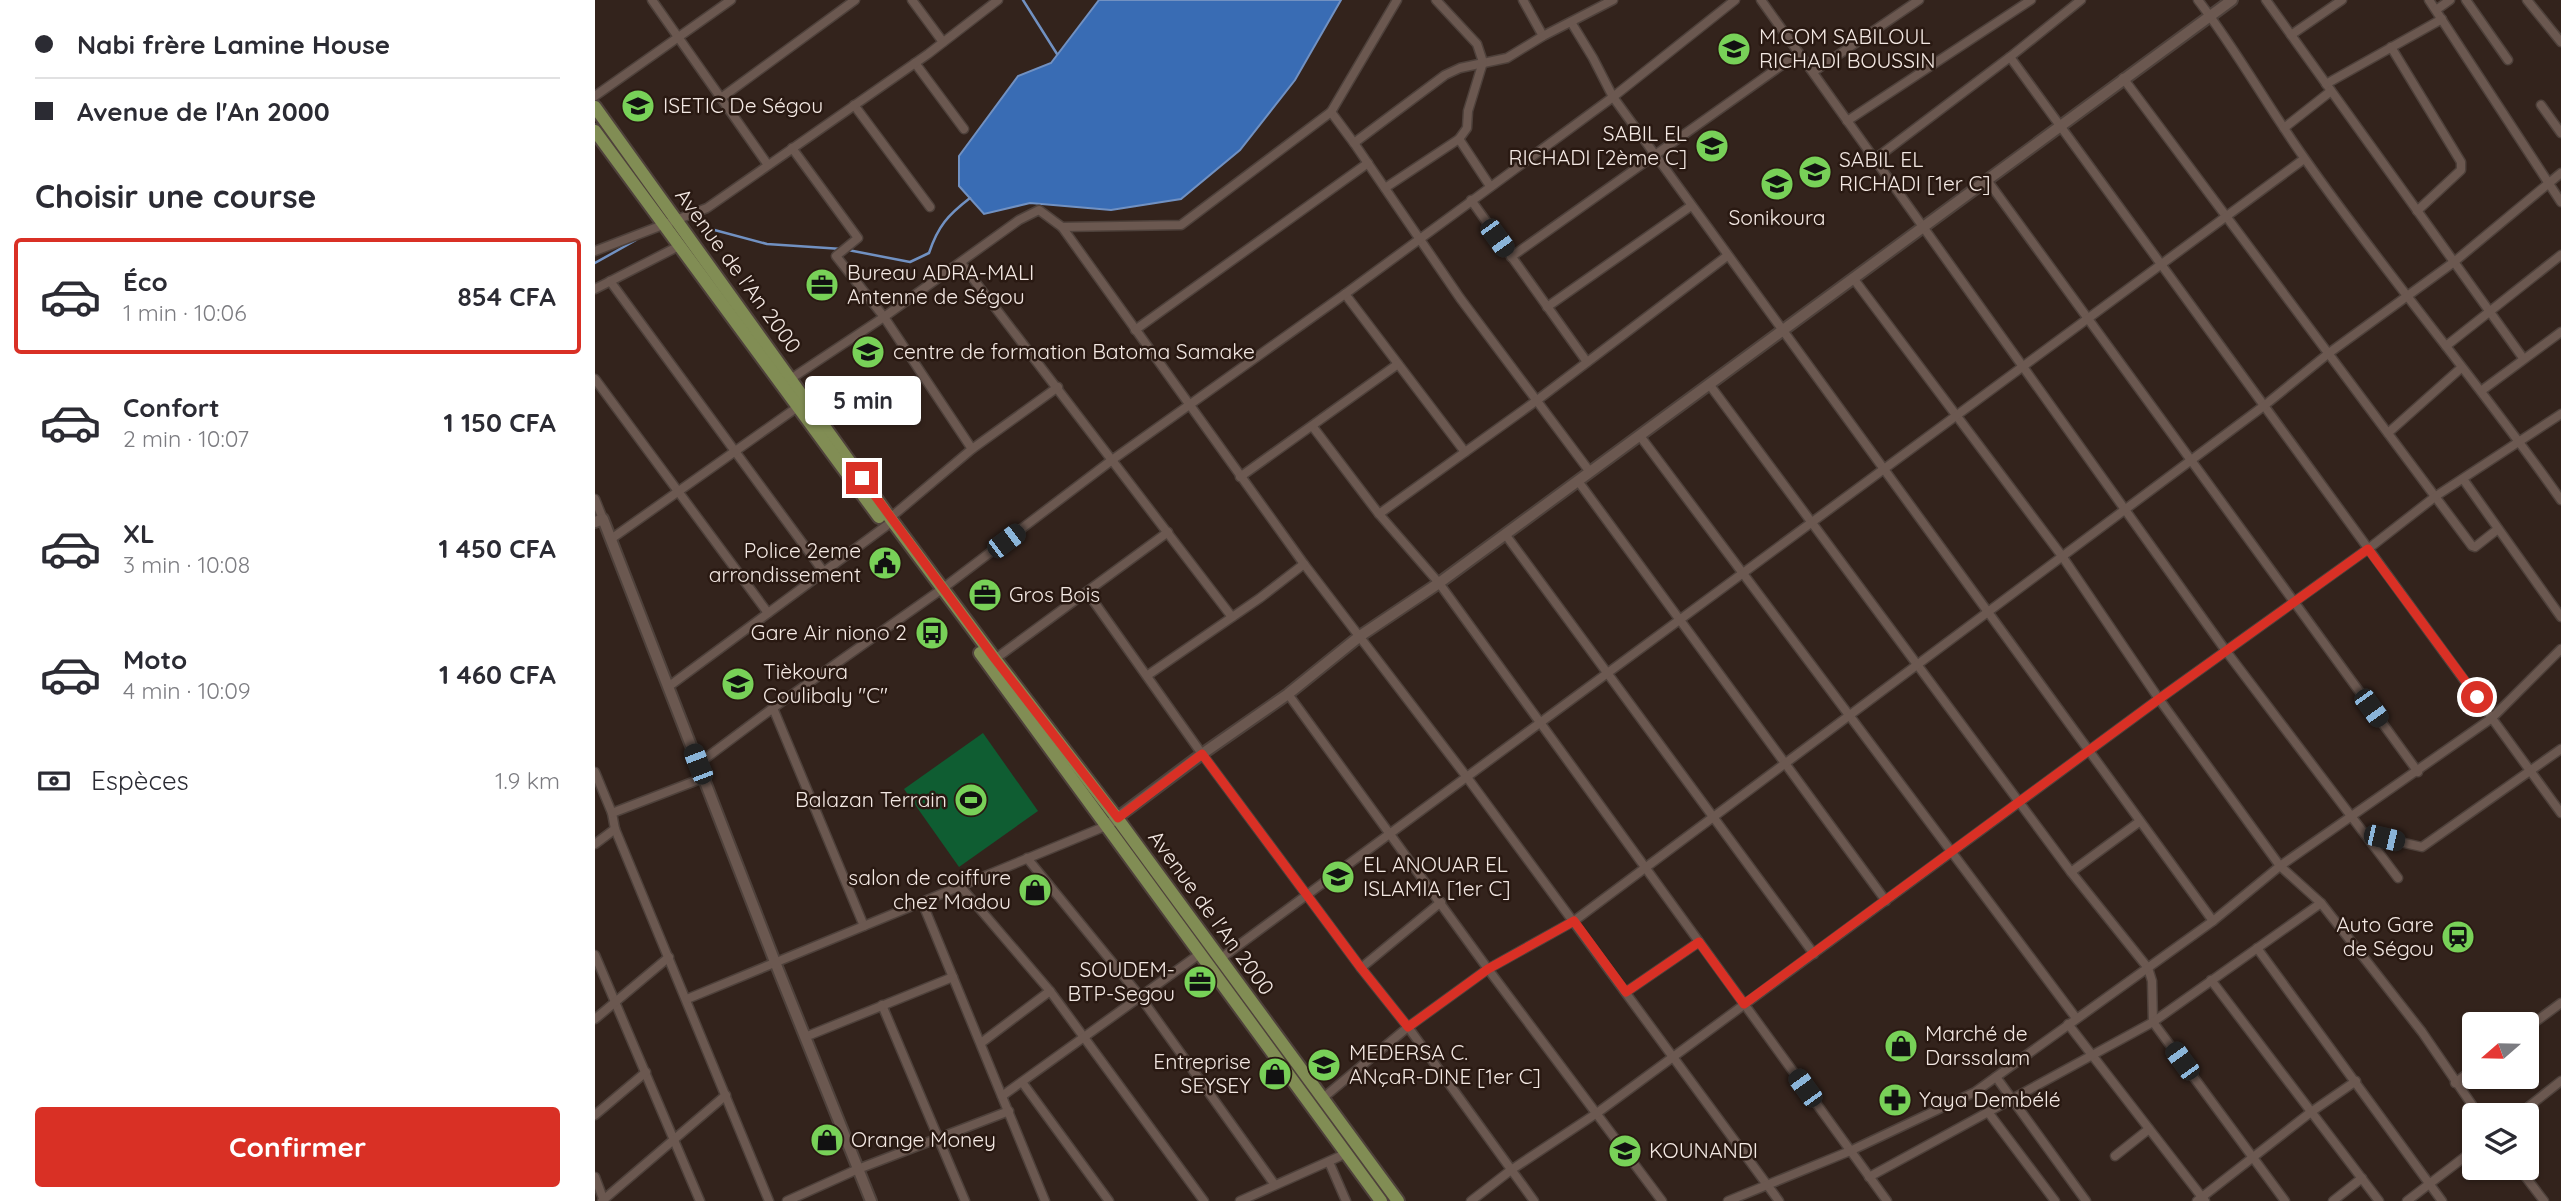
<!DOCTYPE html>
<html lang="fr">
<head>
<meta charset="utf-8">
<style>
  :root { --surface:#fff; --page:#f7f7f7; --text:#2b2b33; --muted:#7c7c81; --line:#e1e1e2; --accent:#d93025 }
  body { margin:0; font-family:Quicksand,sans-serif; background:var(--page); color:var(--text); height:100vh; display:flex; flex-direction:column; font-size:26px; white-space:nowrap }
  * { box-sizing:border-box; margin:0 }
  p { font-size:23px; color:var(--muted) }
  .icon { flex:none; width:38px; height:38px; fill:none; stroke:currentColor; stroke-width:2; stroke-linecap:round; stroke-linejoin:round }
  .map { position:relative; flex:1; overflow:hidden }
  .sheet { display:flex; flex-direction:column; background:var(--surface); width:595px }
  .sheet>* { flex:none }
  .guide { display:grid; align-content:center; height:154px; padding:0 35px; background:var(--surface) }
  .needle { width:46px; rotate:250deg }
  .fabs { position:absolute; left:1867px; top:1012px; display:grid; gap:14px }
  .fabs a { display:grid; place-items:center; width:77px; height:77px; border-radius:7px; background:var(--surface); box-shadow:0 2px 5px #0004; font-size:35px }
  .end { position:absolute; width:32px; height:32px; margin:-16px; border:9px solid #d93025; background:#fff; box-shadow:0 0 0 4px #fff }
  .from { border-radius:50% }
  .bubble { position:absolute; height:49px; border-radius:7px; background:var(--surface); box-shadow:0 2px 5px #0004; font-size:23px; font-weight:700; line-height:49px; text-align:center }
  .car { position:absolute; width:21px; height:42px; margin:-21px -10px; border-radius:9px; box-shadow:0 0 5px 2px #0007; background:linear-gradient(#222 24%,#8ab4d8 0 40%,#222 0 76%,#8ab4d8 0 86%,#222 0) }
  .guide b { display:flex; align-items:center; gap:24px; height:66px; font-size:26px }
  .guide b+b { border-top:2px solid var(--line) }
  .guide i { width:18px; height:18px; background:var(--text) }
  ul { padding:0; list-style:none }
  li { display:flex; align-items:center; gap:21px; height:116px; margin:0 14px 10px; padding:0 21px; border:4px solid transparent; border-radius:7px }
  li div { flex:1 }
  li b { display:block; font-size:26px }
  li em { font-style:normal; font-weight:700 }
  li.active { border-color:var(--accent) }
  li>.icon { width:63px; height:63px; stroke-width:1.5 }
  h2 { padding:0 35px; font-size:32px; line-height:84px }
  .pay { display:flex; align-items:center; gap:18px; height:77px; padding:0 35px; font-size:26px }
  .pay p { margin-inline-start:auto }
  .cta { display:flex; gap:14px; margin-top:auto; padding:14px 35px }
  .cta a { flex:1; height:80px; border-radius:7px; background:var(--accent); color:#fff; font-size:28px; font-weight:700; line-height:80px; text-align:center }
  main { display:flex; flex:1; min-height:0 }
  .map>svg:first-child { display:block }
</style>
</head>
<body>
<main>
<section class="sheet">
<div class="guide">
<b><i class="from"></i>Nabi frère Lamine House</b>
<b><i></i>Avenue de l'An 2000</b>
</div>
<h2>Choisir une course</h2>
<ul>
<li class="active"><svg class="icon" aria-label="car" viewBox="0 0 24 24"><path d="M5 17H2v-5l4-1 3-4h7l3 4 3 1v5h-3M9 17h6M6 11h13"/><circle cx="7" cy="17" r="2"/><circle cx="17" cy="17" r="2"/></svg><div><b>Éco</b><p>1 min · 10:06</p></div><em>854 CFA</em></li>
<li><svg class="icon" aria-label="car" viewBox="0 0 24 24"><path d="M5 17H2v-5l4-1 3-4h7l3 4 3 1v5h-3M9 17h6M6 11h13"/><circle cx="7" cy="17" r="2"/><circle cx="17" cy="17" r="2"/></svg><div><b>Confort</b><p>2 min · 10:07</p></div><em>1 150 CFA</em></li>
<li><svg class="icon" aria-label="car" viewBox="0 0 24 24"><path d="M5 17H2v-5l4-1 3-4h7l3 4 3 1v5h-3M9 17h6M6 11h13"/><circle cx="7" cy="17" r="2"/><circle cx="17" cy="17" r="2"/></svg><div><b>XL</b><p>3 min · 10:08</p></div><em>1 450 CFA</em></li>
<li><svg class="icon" aria-label="car" viewBox="0 0 24 24"><path d="M5 17H2v-5l4-1 3-4h7l3 4 3 1v5h-3M9 17h6M6 11h13"/><circle cx="7" cy="17" r="2"/><circle cx="17" cy="17" r="2"/></svg><div><b>Moto</b><p>4 min · 10:09</p></div><em>1 460 CFA</em></li>
</ul>
<div class="pay"><svg class="icon" aria-label="cash" viewBox="0 0 24 24"><path d="M3 7h18v10H3z"/><circle cx="12" cy="12" r="2"/></svg>Espèces<p>1.9 km</p></div>
<div class="cta"><a>Confirmer</a></div>
</section>
<div class="map">
<svg width="1966" height="1201" viewBox="0 0 1966 1201">
  <rect width="100%" height="100%" fill="#33231c"/>
  <path fill="#0f5d32" d="M 388,733 L 443,811 L 364,867 L 309,789 Z"/>
  <path fill="#396cb4" stroke="#7191c2" stroke-width="2" d="M 504,0 L 746,0 L 700,80 L 645,150 L 586,199 L 516,210 L 435,203 L 389,214 L 364,186 L 364,156 L 423,76 L 456,63 Z"/>
  <g fill="none" stroke-linecap="round" stroke-linejoin="round">
    <g stroke="#7191c2" stroke-width="2.5">
      <path d="M 428,0 L 462,54"/>
      <path d="M 112,228 L 172,244 L 247,249"/>
      <path d="M 253,250 L 315,262 L 334,253 C 343,226 353,215 375,198"/>
      <path d="M 0,263 L 41,240"/>
    </g>
    <defs>
      <g id="street">
        <path d="M 57,0 L 173,165"/>
        <path d="M 317,0 L 348,42"/>
        <path d="M 928,0 L 948,36"/>
        <path d="M 1166,0 L 1631,651 L 1803,878"/>
        <path d="M 1603,0 C 1642,51 1673,107 1710,159 C 1792,276 1885,384 1966,500"/>
        <path d="M 1671,0 L 1928,358"/>
        <path d="M 1834,0 L 1966,202"/>
        <path d="M 1871,0 L 1913,60"/>
        <path d="M 1932,0 L 1966,42"/>
        <path d="M 1841,10 L 1855,0"/>
        <path d="M 976,22 L 998,58 L 1018,97 L 1618,921"/>
        <path d="M 1696,35 L 1747,0"/>
        <path d="M 1796,47 L 1866,162 L 1866,170 L 1822,211"/>
        <path d="M 1415,57 L 1966,813"/>
        <path d="M 320,63 L 369,129"/>
        <path d="M 1218,72 L 1324,0"/>
        <path d="M 1528,78 L 1877,546 L 1880,547 L 1903,529"/>
        <path d="M 1731,84 L 1847,19"/>
        <path d="M 0,96 L 136,0"/>
        <path d="M 126,98 L 260,0"/>
        <path d="M 259,105 L 335,207"/>
        <path d="M 1946,105 L 1966,133"/>
        <path d="M 736,112 L 759,143 L 865,298 L 995,472"/>
        <path d="M 1252,121 L 1436,0"/>
        <path d="M 1689,128 L 1736,91"/>
        <path d="M 864,139 L 895,186"/>
        <path d="M 759,143 L 850,75 L 865,68 L 912,58 L 948,36 L 1018,0"/>
        <path d="M 197,148 L 263,238 L 241,256 L 289,317 L 377,449"/>
        <path d="M 1280,159 L 1415,57 L 1486,0"/>
        <path d="M 1392,180 L 1823,772"/>
        <path d="M 790,188 L 864,139 L 872,128 L 873,111 L 888,62 L 882,44 L 841,0"/>
        <path d="M 876,200 L 992,362"/>
        <path d="M 467,227 L 709,564 L 871,776 L 1184,1201"/>
        <path d="M 0,251 L 112,208 L 333,54 L 403,0"/>
        <path d="M 916,257 L 1204,53"/>
        <path d="M 366,263 L 637,617"/>
        <path d="M 1258,278 L 1467,556 L 1564,699 L 1685,866 L 1726,903 L 1827,1032 L 1884,1115"/>
        <path d="M 15,281 L 228,571"/>
        <path d="M 0,289 L 84,246"/>
        <path d="M 750,294 L 870,452"/>
        <path d="M 952,307 L 1096,206"/>
        <path d="M 540,330 L 773,163"/>
        <path d="M 1851,346 L 1966,255"/>
        <path d="M 197,378 L 289,317 L 424,220 L 444,210 L 467,227 L 586,225 L 736,112 L 802,0"/>
        <path d="M 0,379 L 173,613"/>
        <path d="M 1114,384 L 1476,872 L 1553,968 L 1557,981 L 1558,1022 L 1690,1201"/>
        <path d="M 1886,391 L 1966,332"/>
        <path d="M 718,427 L 784,514 L 844,583 L 1292,1201"/>
        <path d="M 1793,433 L 1866,368"/>
        <path d="M 1045,436 L 1481,1018"/>
        <path d="M 645,477 L 803,364"/>
        <path d="M 1868,479 L 1966,617"/>
        <path d="M 983,481 L 1291,901"/>
        <path d="M 0,499 L 8,519"/>
        <path d="M 784,514 L 941,401 L 1132,256"/>
        <path d="M 295,518 L 377,449 L 463,387"/>
        <path d="M 910,534 L 1219,954"/>
        <path d="M 16,539 L 204,406"/>
        <path d="M 492,592 L 607,754 L 766,968 L 813,1027 L 939,1201"/>
        <path d="M 400,659 L 573,532"/>
        <path d="M 553,675 L 665,598 L 709,564"/>
        <path d="M 73,687 L 291,526"/>
        <path d="M 693,694 L 893,969 L 1067,1201"/>
        <path d="M 178,708 L 347,589 L 517,460 L 750,294 L 1018,97 L 1140,0"/>
        <path d="M 103,764 L 178,708 L 269,926"/>
        <path d="M 0,772 L 17,813 L 20,829 L 174,1201"/>
        <path d="M 17,813 L 108,778"/>
        <path d="M 1770,834 L 1827,847 L 1966,749"/>
        <path d="M 0,844 L 20,829"/>
        <path d="M 432,858 L 544,995 L 680,1185"/>
        <path d="M 1476,872 L 1544,822"/>
        <path d="M 366,887 L 455,991 L 609,1201"/>
        <path d="M 327,902 L 450,1201"/>
        <path d="M 1662,948 L 1847,1201"/>
        <path d="M 0,955 L 105,1201"/>
        <path d="M 625,959 L 1709,159"/>
        <path d="M 766,968 L 846,902"/>
        <path d="M 1616,980 L 1784,1201"/>
        <path d="M 1031,992 L 1104,942"/>
        <path d="M 92,999 L 511,826"/>
        <path d="M 287,1005 L 370,1201"/>
        <path d="M 0,1019 L 74,957"/>
        <path d="M 1473,1024 L 1610,1201"/>
        <path d="M 1932,1028 L 1966,1003"/>
        <path d="M 210,1037 L 358,977"/>
        <path d="M 386,1043 L 455,991"/>
        <path d="M 1401,1077 L 1491,1201"/>
        <path d="M 427,1082 L 514,1201"/>
        <path d="M 1860,1083 L 1880,1068"/>
        <path d="M 407,1096 L 606,953"/>
        <path d="M 728,1098 L 813,1027 L 893,969 L 979,921 L 1670,405 L 1734,353 L 1859,262 L 1966,173"/>
        <path d="M 1393,1112 L 1460,1201"/>
        <path d="M 0,1115 L 51,1072"/>
        <path d="M 1923,1115 L 1966,1081"/>
        <path d="M 1520,1156 L 1554,1129"/>
        <path d="M 734,1162 L 751,1201"/>
        <path d="M 1923,1167 L 1949,1201"/>
        <path d="M 0,1177 L 9,1201"/>
        <path d="M 1274,1177 L 1558,1022 L 1726,903"/>
        <path d="M 7,1201 L 131,1095"/>
        <path d="M 192,1201 L 263,1169 L 414,1111"/>
        <path d="M 645,1201 L 750,1154"/>
        <path d="M 876,1201 L 916,1170 L 1002,1113 L 1564,699 L 1773,549 L 1841,496 L 1966,414"/>
        <path d="M 1133,1201 L 1255,1151 L 1380,1092 L 1618,921 L 1685,866 L 1897,718 L 1966,649"/>
        <path d="M 1602,1201 L 1716,1112 L 1761,1081"/>
        <path d="M 1738,1201 L 1767,1178"/>
        <path d="M 1812,1201 L 1880,1149"/>
      </g>
      <g id="secondary">
        <path d="M 0,522 L 8,519 L 180,962 L 276,1201"/>
        <path d="M 511,826 L 607,754 L 693,694 L 765,636 L 844,583 L 1637,0"/>
      </g>
      <g id="primary">
        <path d="M 0,107 L 295,518 L 400,659 L 522,818 L 803,1201"/>
        <path d="M 0,131 L 284,517"/>
        <path d="M 385,653 L 786,1201"/>
      </g>
    </defs>
    <use href="#street" stroke="#4e413b" stroke-width="11"/>
    <use href="#secondary" stroke="#4e413b" stroke-width="14"/>
    <use href="#primary" stroke="#4e413b" stroke-width="16"/>
    <use href="#street" stroke="#6b5850" stroke-width="8"/>
    <use href="#secondary" stroke="#6b5850" stroke-width="10"/>
    <use href="#primary" stroke="#818d54" stroke-width="12"/>
  </g>
  <g fill="none" stroke-linecap="round" stroke-linejoin="round">
    <path stroke="#d93025" stroke-width="9" d="M 267,478 L 400,659 L 523,818 L 607,754 L 766,968 L 813,1027 L 893,969 L 979,921 L 1031,992 L 1104,942 L 1149,1004 L 1564,699 L 1773,549 L 1882,697"/>
  </g>
  <defs>
    <symbol id="school-disc" viewBox="-11 -11 22 22"><circle r="9.5" fill="#78d158" stroke="#291912"/><path d="M0-5L7-2L0 1L-7-2ZM-4 1L0 2.5L4 1V4Q0 6-4 4Z" fill="#111"/></symbol>
    <symbol id="office-disc" viewBox="-11 -11 22 22"><circle r="9.5" fill="#78d158" stroke="#291912"/><path d="M-6-3h4V-5.5h4V-3h4V5H-6ZM-1-4.5V-3h2v-1.5ZM-6 0V1H6V0Z" fill="#111"/></symbol>
    <symbol id="civic-disc" viewBox="-11 -11 22 22"><circle r="9.5" fill="#78d158" stroke="#291912"/><path d="M-.6-6.5H3V-4.5H.6V-3L4-1V1h2V6H-6V1h2V-1L-.6-3ZM-1.2 2.5V6h2.4V2.5Z" fill="#111"/></symbol>
    <symbol id="bus-disc" viewBox="-11 -11 22 22"><circle r="9.5" fill="#78d158" stroke="#291912"/><path d="M-5-6H5V4H4V6H2V4H-2V6H-4V4H-5ZM-3.5-4V0h7V-4ZM-3.5 1.2v1.5H-2V1.2ZM2 1.2v1.5H3.5V1.2Z" fill="#111"/></symbol>
    <symbol id="stadium-disc" viewBox="-11 -11 22 22"><circle r="9.5" fill="#78d158" stroke="#291912"/><path d="M0-5a6.5 5 0 1 0 0 10a6.5 5 0 1 0 0-10ZM-3.5-1.8h7v3.6h-7Z" fill="#111"/></symbol>
    <symbol id="shop-disc" viewBox="-11 -11 22 22"><circle r="9.5" fill="#78d158" stroke="#291912"/><path d="M-5-2.5h2.3a2.7 3.5 0 0 1 5.4 0H5L5.5 6h-11ZM-1.5-2.5h3a1.5 2.3 0 0 0-3 0Z" fill="#111"/></symbol>
    <symbol id="station-disc" viewBox="-11 -11 22 22"><circle r="9.5" fill="#78d158" stroke="#291912"/><path d="M-3-6H3Q5-6 5-4V2Q5 4 3 4L4.5 6H3L1.5 4h-3L-3 6H-4.5L-3 4Q-5 4-5 2V-4Q-5-6-3-6ZM-3.5-4v3h7v-3ZM-3.5 1v1.5H-2V1ZM2 1v1.5H3.5V1Z" fill="#111"/></symbol>
    <symbol id="pharmacy-disc" viewBox="-11 -11 22 22"><circle r="9.5" fill="#78d158" stroke="#291912"/><path d="M-2-6h4v4h4v4h-4v4h-4v-4h-4v-4h4Z" fill="#111"/></symbol>
  </defs>
  <g fill-rule="evenodd">
    <use href="#school-disc" x="1120" y="30" width="38" height="38"/>
    <use href="#school-disc" x="24" y="87" width="38" height="38"/>
    <use href="#school-disc" x="1098" y="127" width="38" height="38"/>
    <use href="#school-disc" x="1201" y="153" width="38" height="38"/>
    <use href="#school-disc" x="1163" y="165" width="38" height="38"/>
    <use href="#office-disc" x="208" y="266" width="38" height="38"/>
    <use href="#school-disc" x="254" y="333" width="38" height="38"/>
    <use href="#civic-disc" x="271" y="544" width="38" height="38"/>
    <use href="#office-disc" x="371" y="576" width="38" height="38"/>
    <use href="#bus-disc" x="318" y="614" width="38" height="38"/>
    <use href="#school-disc" x="124" y="665" width="38" height="38"/>
    <use href="#stadium-disc" x="357" y="781" width="38" height="38"/>
    <use href="#school-disc" x="724" y="858" width="38" height="38"/>
    <use href="#shop-disc" x="421" y="871" width="38" height="38"/>
    <use href="#station-disc" x="1844" y="918" width="38" height="38"/>
    <use href="#office-disc" x="586" y="963" width="38" height="38"/>
    <use href="#shop-disc" x="1287" y="1027" width="38" height="38"/>
    <use href="#school-disc" x="710" y="1046" width="38" height="38"/>
    <use href="#shop-disc" x="661" y="1055" width="38" height="38"/>
    <use href="#pharmacy-disc" x="1281" y="1081" width="38" height="38"/>
    <use href="#shop-disc" x="213" y="1121" width="38" height="38"/>
    <use href="#school-disc" x="1011" y="1132" width="38" height="38"/>
  </g>
  <g text-anchor="middle" stroke-width="5" stroke-linejoin="round" paint-order="stroke">
    <g font-size="21" fill="#f3e8e3" stroke="#291912" text-anchor="start">
      <text x="1164" y="44">M.COM SABILOUL<tspan x="1164" dy="24">RICHADI BOUSSIN</tspan></text>
      <text x="68" y="113">ISETIC De Ségou</text>
      <text x="1092" y="141" text-anchor="end">SABIL EL<tspan x="1092" dy="24">RICHADI [2ème C]</tspan></text>
      <text x="1244" y="167">SABIL EL<tspan x="1244" dy="24">RICHADI [1er C]</tspan></text>
      <text x="1182" y="225" text-anchor="middle">Sonikoura</text>
      <text x="252" y="280">Bureau ADRA-MALI<tspan x="252" dy="24">Antenne de Ségou</tspan></text>
      <text x="298" y="359">centre de formation Batoma Samake</text>
      <text x="266" y="558" text-anchor="end">Police 2eme<tspan x="266" dy="24">arrondissement</tspan></text>
      <text x="414" y="602">Gros Bois</text>
      <text x="312" y="640" text-anchor="end">Gare Air niono 2</text>
      <text x="168" y="679">Tièkoura<tspan x="168" dy="24">Coulibaly "C"</tspan></text>
      <text x="352" y="807" text-anchor="end">Balazan Terrain</text>
      <text x="768" y="872">EL ANOUAR EL<tspan x="768" dy="24">ISLAMIA [1er C]</tspan></text>
      <text x="416" y="885" text-anchor="end">salon de coiffure<tspan x="416" dy="24">chez Madou</tspan></text>
      <text x="1839" y="932" text-anchor="end">Auto Gare<tspan x="1839" dy="24">de Ségou</tspan></text>
      <text x="580" y="977" text-anchor="end">SOUDEM-<tspan x="580" dy="24">BTP-Segou</tspan></text>
      <text x="1330" y="1041">Marché de<tspan x="1330" dy="24">Darssalam</tspan></text>
      <text x="754" y="1060">MEDERSA C.<tspan x="754" dy="24">ANçaR-DINE [1er C]</tspan></text>
      <text x="656" y="1069" text-anchor="end">Entreprise<tspan x="656" dy="24">SEYSEY</tspan></text>
      <text x="1324" y="1107">Yaya Dembélé</text>
      <text x="256" y="1147">Orange Money</text>
      <text x="1054" y="1158">KOUNANDI</text>
    </g>
    <g font-size="21" fill="#f3e8e3" stroke="#291912">
      <text transform="translate(143 271) rotate(54)" y="7">Avenue de l'An 2000</text>
      <text transform="translate(616 913) rotate(54)" y="7">Avenue de l'An 2000</text>
    </g>
  </g>
</svg>
<div class="fabs">
<a><svg class="needle" viewBox="-14 -14 28 28"><path d="M0-13l5 13h-10z" fill="#e53935"/><path d="M0 13l5-13h-10z" fill="#7c7c81"/></svg></a>
<a><svg class="icon" aria-label="layers" viewBox="0 0 24 24"><path d="M12 4l9 5-9 5-9-5zM3 14l9 5 9-5"/></svg></a>
</div>
<i class="end from" style="left:1882px;top:697px"></i>
<i class="end" style="left:267px;top:478px"></i>
<div class="bubble" style="left:210px;top:376px;width:116px">5 min</div>
<i class="car" style="left:902px;top:238px;rotate:144deg"></i>
<i class="car" style="left:411px;top:541px;rotate:53deg"></i>
<i class="car" style="left:1776px;top:708px;rotate:144deg"></i>
<i class="car" style="left:103px;top:764px;rotate:339deg"></i>
<i class="car" style="left:1789px;top:838px;rotate:103deg"></i>
<i class="car" style="left:1587px;top:1061px;rotate:324deg"></i>
<i class="car" style="left:1210px;top:1088px;rotate:324deg"></i>
</div>
</main>
</body>
</html>
